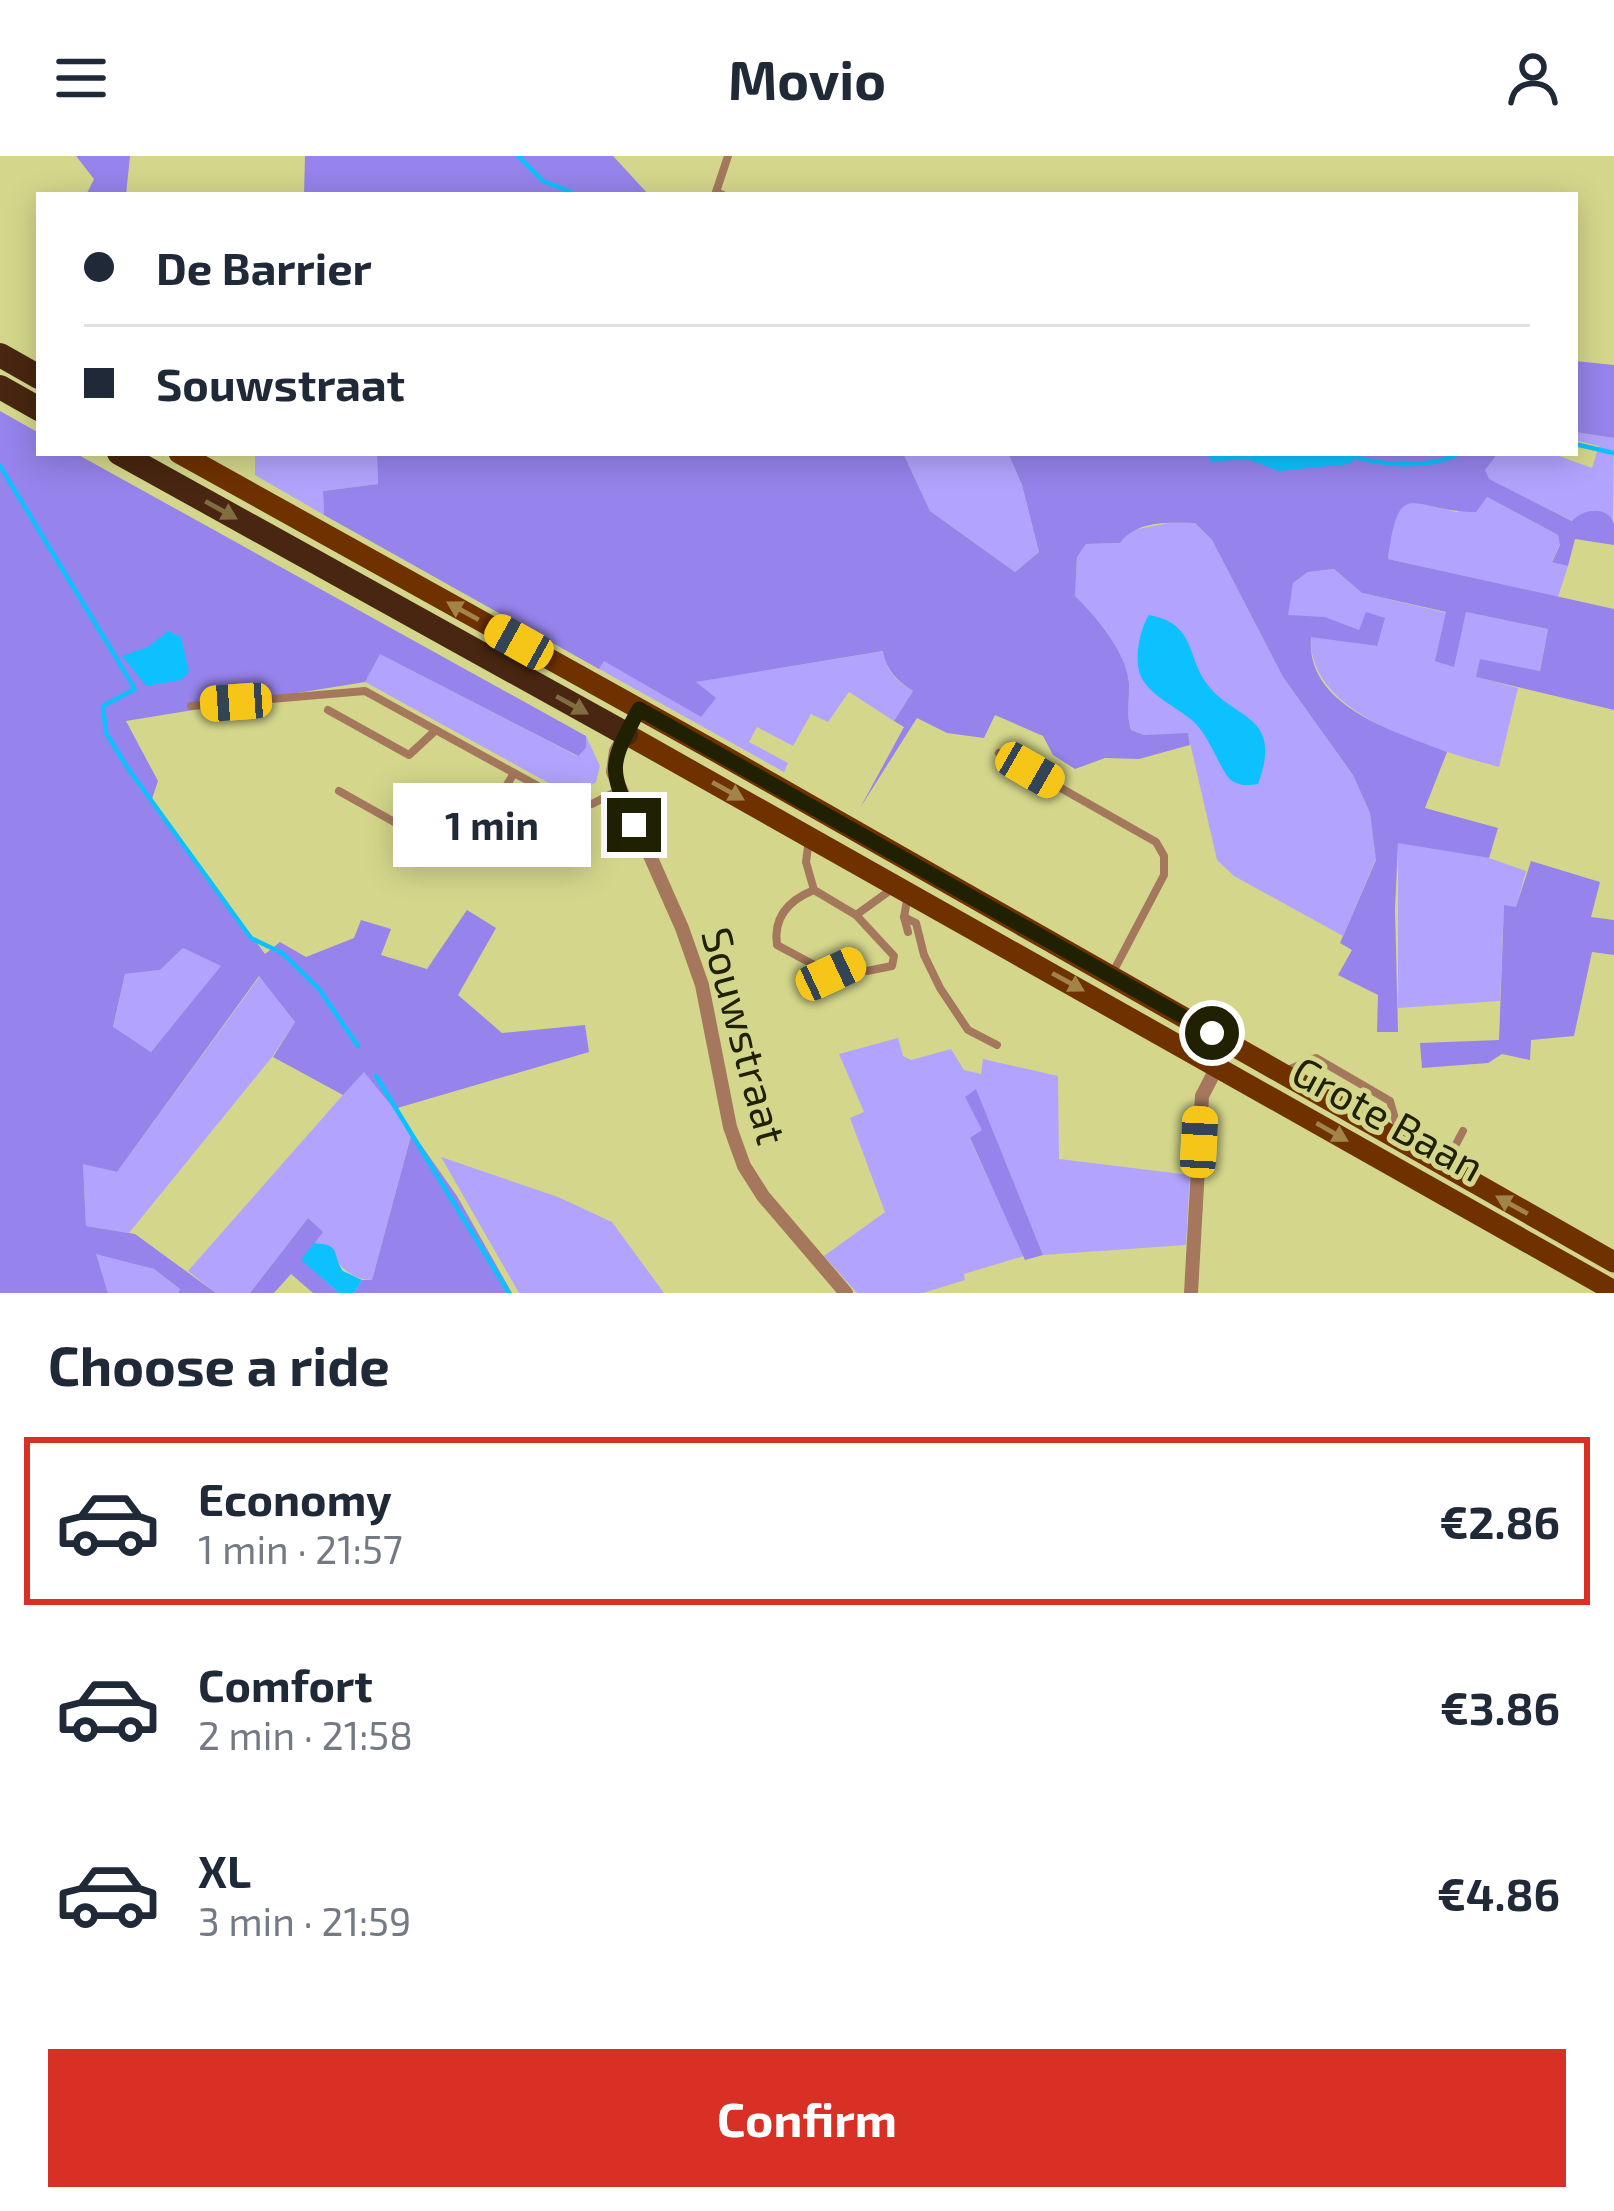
<!DOCTYPE html>
<html lang="en">
<head>
<meta charset="utf-8">
<style>
  :root { --surface:#fff; --page:#f6f6f7; --text:#1f2937; --muted:#747a83; --line:#e0e1e3; --accent:#d93025 }
  body { margin:0; font-family:"Exo 2",sans-serif; background:var(--page); color:var(--text); height:100vh; display:flex; flex-direction:column; font-size:45px; white-space:nowrap }
  * { box-sizing:border-box; margin:0 }
  p { font-size:39px; color:var(--muted) }
  .icon { flex:none; width:66px; height:66px; fill:none; stroke:currentColor; stroke-width:2; stroke-linecap:round; stroke-linejoin:round }
  .map { position:relative; height:1137px; overflow:hidden }
  .sheet { display:flex; flex-direction:column; background:var(--surface); flex:1 }
  .sheet>* { flex:none }
  .guide { position:absolute; left:36px; top:36px; width:1542px; height:264px; border-radius:0px; box-shadow:0 6px 30px #0003; display:grid; align-content:center; height:264px; padding:0 48px; background:var(--surface) }
  .end { position:absolute; width:54px; height:54px; margin:-27px; border:15px solid #202102; background:#fff; box-shadow:0 0 0 6px #fff }
  .from { border-radius:50% }
  .bubble { position:absolute; height:84px; border-radius:0px; background:var(--surface); box-shadow:0 6px 30px #0003; font-size:39px; font-weight:700; line-height:84px; text-align:center }
  .car { position:absolute; width:36px; height:72px; margin:-36px -18px; border-radius:15px; box-shadow:0 0 9px 3px #0007; background:linear-gradient(#f5c518 24%,#345 0 40%,#f5c518 0 76%,#345 0 86%,#f5c518 0) }
  .guide b { display:flex; align-items:center; gap:42px; height:114px; font-size:45px }
  .guide b+b { border-top:3px solid var(--line) }
  .guide i { width:30px; height:30px; background:var(--text) }
  ul { padding:0; list-style:none }
  li { display:flex; align-items:center; gap:36px; height:168px; margin:0 24px 18px; padding:0 24px; border:6px solid transparent; border-radius:0px }
  li div { flex:1 }
  li b { display:block; font-size:45px }
  li em { font-style:normal; font-weight:700 }
  li.selected { border-color:var(--accent) }
  li>.icon { width:108px; height:108px; stroke-width:1.5 }
  h2 { padding:0 48px; font-size:54px; line-height:144px }
  .primary-button { display:flex; gap:24px; margin-top:auto; padding:24px 48px }
  .primary-button a { flex:1; height:138px; border-radius:0px; background:var(--accent); color:#fff; font-size:48px; font-weight:700; line-height:138px; text-align:center }
  header { display:flex; justify-content:space-between; align-items:center; height:156px; padding:0 48px; background:var(--surface); font-size:54px; font-weight:700 }
  .map>svg:first-child { display:block }
</style>
</head>
<body>
<header><svg class="icon" aria-label="menu" viewBox="0 0 24 24"><path d="M4 6h16M4 12h16M4 18h16"/></svg>Movio<svg class="icon" aria-label="person" viewBox="0 0 24 24"><circle cx="12" cy="8" r="4"/><path d="M4 21q1-7 8-7t8 7"/></svg></header>
<div class="map">
<svg width="1614" height="1137" viewBox="0 0 1614 1137">
  <rect width="100%" height="100%" fill="#d4d78b"/>
  <g fill="#b2a4fe">
    <path d="M 1575,276 L 1614,282 L 1613,367 L 1609,361 L 1573,365 L 1488,323 L 1484,314 L 1498,297 L 1551,297 L 1592,312 L 1599,290 L 1575,284 Z"/>
    <path d="M 255,297 L 377,297 L 378,328 L 323,335 L 324,359 L 255,319 Z"/>
    <path d="M 903,297 L 1008,297 L 1022,329 L 1039,396 L 1015,416 L 930,355 Z"/>
    <path d="M 1487,341 L 1558,379 L 1560,388 L 1552,405 L 1568,410 L 1558,441 L 1388,403 L 1393,358 L 1402,350 L 1413,346 L 1457,356 Z"/>
    <path d="M 1169,367 L 1195,367 L 1212,384 L 1283,521 L 1353,619 L 1370,657 L 1376,703 L 1343,780 L 1234,720 L 1217,704 L 1188,578 L 1144,579 L 1131,574 C 1124,552 1131,544 1129,525 C 1124,492 1097,462 1075,440 L 1077,401 L 1086,388 L 1120,387 L 1128,375 Z"/>
    <path d="M 1334,413 L 1362,437 L 1447,457 L 1453,510 L 1466,456 L 1548,473 L 1540,515 L 1480,504 L 1477,521 L 1518,532 L 1499,611 C 1439,594 1306,561 1311,480 L 1376,490 C 1349,463 1322,464 1287,459 L 1293,427 L 1308,416 Z"/>
    <path d="M 884,495 C 886,515 896,525 913,535 L 894,565 L 849,536 L 828,566 L 811,558 L 793,590 L 757,571 L 749,586 L 788,607 L 784,616 L 599,513 L 604,504 L 701,561 L 694,526 Z"/>
    <path d="M 379,497 L 577,600 L 586,592 L 586,580 L 600,610 L 596,626 L 578,637 L 556,631 L 365,526 Z"/>
    <path d="M 1398,686 L 1489,702 L 1526,715 L 1516,752 L 1504,749 L 1500,845 L 1398,852 Z"/>
    <path d="M 183,792 L 222,810 L 151,896 L 113,872 L 125,818 L 160,814 Z"/>
    <path d="M 260,820 L 295,866 L 272,901 L 129,1077 L 86,1070 L 83,1007 L 117,1016 Z"/>
    <path d="M 898,882 L 903,900 L 911,904 L 951,893 L 964,914 L 981,918 L 983,903 L 1058,920 L 1059,1003 L 1190,1019 L 1186,1089 L 1043,1099 L 976,934 L 965,941 L 983,974 L 970,983 L 1024,1100 L 964,1118 L 965,1124 L 923,1137 L 857,1137 L 824,1100 L 885,1056 L 850,962 L 864,956 L 839,898 Z"/>
    <path d="M 364,915 L 412,976 L 372,1124 C 348,1124 337,1106 324,1088 L 314,1087 L 322,1076 L 308,1062 L 250,1137 L 216,1137 L 188,1115 Z"/>
    <path d="M 441,1001 L 558,1041 L 612,1066 L 664,1137 L 519,1137 Z"/>
    <path d="M 95,1097 L 154,1113 L 180,1133 L 178,1137 L 108,1137 Z"/>
  </g>
  <g fill="#9683eb" fill-rule="evenodd">
    <path d="M 76,0 L 130,0 L 126,39 L 86,39 L 94,23 Z"/>
    <path d="M 305,0 L 613,0 L 649,39 L 304,39 Z"/>
    <path d="M 1575,205 L 1614,209 L 1614,282 L 1575,276 Z"/>
    <path d="M 0,255 L 39,277 L 39,297 L 75,297 L 586,580 L 586,592 L 578,600 L 380,498 L 365,526 L 126,565 L 158,625 L 152,643 L 265,798 L 280,786 L 306,801 L 354,782 L 361,764 L 391,773 L 381,799 L 427,813 L 467,754 L 496,772 L 458,839 L 502,877 L 585,869 L 589,896 L 394,953 L 364,916 L 343,939 L 273,901 L 295,866 L 259,820 L 117,1016 L 83,1008 L 86,1070 L 135,1078 L 216,1137 L 178,1137 L 180,1133 L 154,1113 L 96,1098 L 108,1137 L 0,1137 ZM 183,792 L 221,810 L 151,896 L 113,871 L 125,818 L 160,814 Z"/>
    <path d="M 377,297 L 903,297 L 930,355 L 1015,416 L 1039,396 L 1022,329 L 1008,297 L 1498,297 L 1485,314 L 1489,323 L 1572,365 C 1583,353 1608,349 1614,368 C 1614,375 1614,382 1614,389 L 1575,383 L 1568,410 L 1552,406 L 1560,389 L 1558,379 L 1487,341 L 1476,356 C 1412,356 1399,317 1388,403 L 1614,453 L 1614,554 L 1476,521 L 1480,503 L 1540,515 L 1548,473 L 1466,456 L 1454,511 L 1435,505 L 1446,456 L 1362,437 L 1334,413 L 1308,416 L 1293,427 L 1288,459 L 1325,461 L 1359,474 L 1366,456 L 1385,462 L 1377,490 L 1311,481 C 1305,551 1397,576 1447,596 L 1425,652 L 1498,672 L 1489,702 L 1398,687 L 1395,753 L 1398,876 L 1377,876 L 1378,839 L 1338,819 L 1352,794 L 1340,787 L 1376,704 L 1370,657 L 1353,619 L 1283,521 L 1212,384 L 1195,367 C 1169,367 1137,364 1120,387 L 1086,388 L 1077,401 L 1075,440 C 1096,460 1127,497 1129,527 C 1130,546 1125,554 1131,574 L 1144,579 L 1188,577 L 1190,589 L 1139,603 L 1105,602 L 1075,613 L 1053,599 L 1043,580 L 995,559 L 984,582 L 947,577 L 917,562 L 860,652 L 904,571 L 894,565 L 913,535 C 897,525 886,514 883,495 L 696,526 L 716,542 L 701,561 L 604,505 L 599,513 L 324,359 L 323,335 L 378,328 Z"/>
    <path d="M 1531,705 L 1600,726 L 1591,761 L 1614,764 L 1614,799 L 1592,796 L 1574,880 L 1531,884 L 1530,904 L 1502,898 L 1488,907 L 1422,912 L 1420,887 L 1499,884 L 1504,749 L 1516,751 Z"/>
    <path d="M 976,933 L 1043,1099 L 1025,1104 L 970,982 L 982,974 L 965,941 Z"/>
    <path d="M 412,976 L 457,1040 L 512,1137 L 354,1137 L 362,1124 L 372,1124 Z"/>
    <path d="M 308,1062 L 323,1076 L 302,1104 L 339,1137 L 313,1137 L 291,1118 L 274,1137 L 250,1137 Z"/>
  </g>
  <g fill="#0cc1fe">
    <path d="M 1206,297 L 1343,297 L 1356,302 L 1350,308 L 1279,315 L 1247,303 L 1212,306 Z"/>
    <path d="M 1149,459 C 1196,468 1186,499 1207,528 C 1234,565 1284,557 1258,628 C 1247,630 1240,630 1231,624 C 1221,616 1211,583 1195,567 C 1179,551 1145,539 1139,515 C 1135,498 1140,473 1149,459 Z"/>
    <path d="M 168,475 L 181,481 L 189,516 L 181,524 L 146,530 L 122,500 L 148,491 Z"/>
    <path d="M 314,1087 C 343,1089 331,1098 343,1115 L 362,1124 L 354,1137 L 339,1137 L 301,1104 Z"/>
  </g>
  <g fill="none" stroke-linecap="round" stroke-linejoin="round">
    <g stroke="#0cc1fe" stroke-width="4.5">
      <path d="M 518,0 L 543,25 L 579,39"/>
      <path d="M 1575,288 L 1614,297"/>
      <path d="M 1343,297 C 1378,310 1427,314 1460,297"/>
      <path d="M 0,310 L 135,533 L 103,550 L 106,577 L 127,611 L 251,782 L 282,797 L 319,833 L 358,890"/>
      <path d="M 376,920 L 509,1137"/>
    </g>
    <g stroke="#a5785e" stroke-width="8">
      <path d="M 723,39 L 716,36 L 728,0"/>
      <path d="M 191,550 L 365,535 L 565,645 L 592,648 L 619,634"/>
      <path d="M 328,554 L 409,599 L 436,574"/>
      <path d="M 999,597 L 1156,686 L 1164,700 L 1164,719 L 1112,818"/>
      <path d="M 339,635 L 462,704 L 514,617"/>
      <path d="M 809,683 L 806,706 L 814,734 L 856,759 L 892,733"/>
      <path d="M 814,734 C 789,744 773,761 777,789 L 831,818 L 853,808 L 867,815 L 892,810 L 894,800 L 856,759"/>
      <path d="M 908,739 L 904,761 L 908,776"/>
      <path d="M 904,761 L 916,767 L 924,799 L 940,832 L 968,874 L 997,889"/>
      <path d="M 1288,914 L 1316,902 L 1390,945 L 1400,980"/>
      <path d="M 1445,1009 L 1463,975"/>
    </g>
    <g stroke="#a5785e" stroke-width="14">
      <path d="M 639,553 L 616,595 L 613,616 L 682,772 L 702,829 L 730,971 L 744,1010 L 763,1040 L 846,1137"/>
      <path d="M 1191,1137 L 1202,940 L 1217,911"/>
    </g>
    <g stroke="#6f3100" stroke-width="21">
      <path d="M 179,297 L 722,599 L 1614,1106"/>
      <path d="M 626,578 L 1614,1135"/>
    </g>
    <g stroke="#482611" stroke-width="24">
      <path d="M 0,199 L 39,221"/>
      <path d="M 0,231 L 39,253"/>
      <path d="M 119,297 L 626,578"/>
    </g>
  </g>
  <defs><path id="oneway-solid" d="M-6-.8H1V-3.2L6.5 0L1 3.2V.8H-6Z" transform="scale(3)"/></defs>
  <g fill="#806d42">
    <use href="#oneway-solid" transform="translate(221 354) rotate(29)"/>
    <use href="#oneway-solid" transform="translate(572 549) rotate(29)"/>
  </g>
  <g fill="#a28446">
    <use href="#oneway-solid" transform="translate(463 455) rotate(-151)"/>
    <use href="#oneway-solid" transform="translate(728 635) rotate(29)"/>
    <use href="#oneway-solid" transform="translate(1068 826) rotate(29)"/>
    <use href="#oneway-solid" transform="translate(1332 976) rotate(30)"/>
    <use href="#oneway-solid" transform="translate(1512 1049) rotate(-151)"/>
  </g>
  <g fill="none" stroke-linecap="round" stroke-linejoin="round">
    <path stroke="#202102" stroke-width="15" d="M 634,669 C 608,610 609,610 639,553 L 1212,877"/>
  </g>
  <g text-anchor="middle" stroke-width="10" stroke-linejoin="round" paint-order="stroke">
    <g font-size="42" fill="#202102" stroke="#d4d78b">
      <text transform="translate(744 880) rotate(75)" y="15">Souwstraat</text>
      <text transform="translate(1388 963) rotate(29)" y="15">Grote Baan</text>
    </g>
  </g>
</svg>
<i class="end from" style="left:1212px;top:877px"></i>
<i class="end" style="left:634px;top:669px"></i>
<div class="bubble" style="left:393px;top:627px;width:198px">1 min</div>
<i class="car" style="left:519px;top:486px;rotate:299deg"></i>
<i class="car" style="left:236px;top:546px;rotate:266deg"></i>
<i class="car" style="left:1030px;top:614px;rotate:120deg"></i>
<i class="car" style="left:831px;top:818px;rotate:65deg"></i>
<i class="car" style="left:1199px;top:986px;rotate:3deg"></i>
<div class="guide">
<b><i class="from"></i>De Barrier</b>
<b><i></i>Souwstraat</b>
</div>
</div>
<section class="sheet">
<h2>Choose a ride</h2>
<ul>
<li class="selected"><svg class="icon" aria-label="car" viewBox="0 0 24 24"><path d="M5 17H2v-5l4-1 3-4h7l3 4 3 1v5h-3M9 17h6M6 11h13"/><circle cx="7" cy="17" r="2"/><circle cx="17" cy="17" r="2"/></svg><div><b>Economy</b><p>1 min · 21:57</p></div><em>€2.86</em></li>
<li><svg class="icon" aria-label="car" viewBox="0 0 24 24"><path d="M5 17H2v-5l4-1 3-4h7l3 4 3 1v5h-3M9 17h6M6 11h13"/><circle cx="7" cy="17" r="2"/><circle cx="17" cy="17" r="2"/></svg><div><b>Comfort</b><p>2 min · 21:58</p></div><em>€3.86</em></li>
<li><svg class="icon" aria-label="car" viewBox="0 0 24 24"><path d="M5 17H2v-5l4-1 3-4h7l3 4 3 1v5h-3M9 17h6M6 11h13"/><circle cx="7" cy="17" r="2"/><circle cx="17" cy="17" r="2"/></svg><div><b>XL</b><p>3 min · 21:59</p></div><em>€4.86</em></li>
</ul>
<div class="primary-button"><a>Confirm</a></div>
</section>
</body>
</html>
